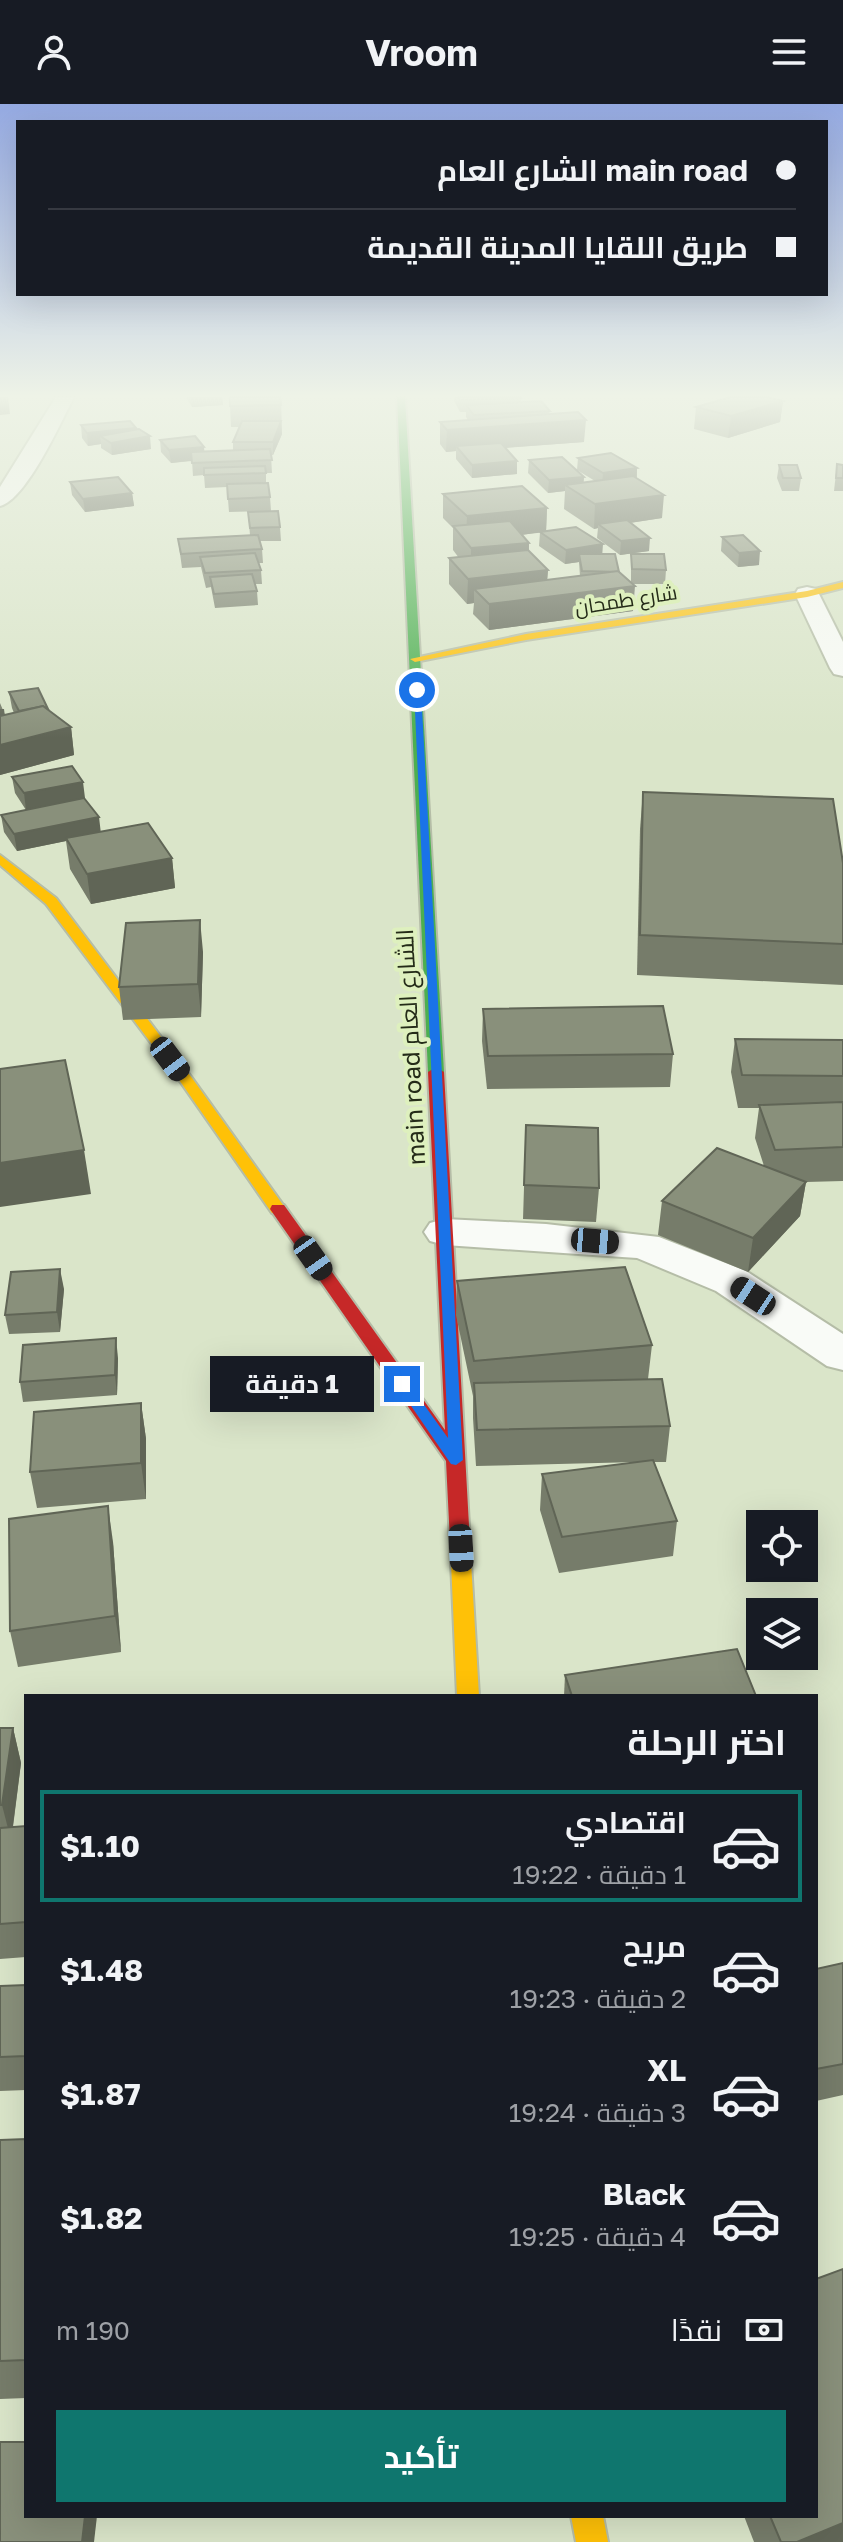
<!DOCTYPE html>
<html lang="ar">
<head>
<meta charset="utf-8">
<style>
  :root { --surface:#171b24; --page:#20242c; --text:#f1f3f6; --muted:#9ea1a6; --line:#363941; --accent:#0f766e }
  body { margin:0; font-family:"Golos Text",Cairo,sans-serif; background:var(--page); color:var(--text); direction:rtl; height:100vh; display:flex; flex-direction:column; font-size:30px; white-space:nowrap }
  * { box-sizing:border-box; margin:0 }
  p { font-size:26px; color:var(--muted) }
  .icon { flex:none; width:44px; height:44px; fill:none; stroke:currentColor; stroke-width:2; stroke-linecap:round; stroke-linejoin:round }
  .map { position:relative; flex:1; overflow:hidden; direction:ltr }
  .drawer { position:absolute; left:24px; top:1590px; width:794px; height:824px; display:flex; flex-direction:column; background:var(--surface); border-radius:0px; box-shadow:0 8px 32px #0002; direction:rtl }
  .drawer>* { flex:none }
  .top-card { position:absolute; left:16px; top:16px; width:812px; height:176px; border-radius:0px; box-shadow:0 8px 32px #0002; direction:rtl; display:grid; align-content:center; height:176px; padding:0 32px; background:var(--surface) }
  .tools { position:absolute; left:746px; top:1406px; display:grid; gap:16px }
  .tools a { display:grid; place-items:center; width:72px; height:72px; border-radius:0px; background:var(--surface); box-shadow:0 8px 32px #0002; font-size:40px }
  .end { position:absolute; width:36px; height:36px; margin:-18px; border:10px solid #1a73e8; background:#fff; box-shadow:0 0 0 4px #fff }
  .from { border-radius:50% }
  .bubble { position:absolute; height:56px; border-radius:0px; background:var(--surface); box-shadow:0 8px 32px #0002; font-size:26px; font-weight:700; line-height:56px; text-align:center; direction:rtl }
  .car { position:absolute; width:24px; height:48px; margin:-24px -12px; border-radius:10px; box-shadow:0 0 6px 2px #0007; background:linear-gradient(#222 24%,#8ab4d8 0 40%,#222 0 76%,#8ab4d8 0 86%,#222 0) }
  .top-card b { display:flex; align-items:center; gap:28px; height:76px; font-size:30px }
  .top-card b+b { border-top:2px solid var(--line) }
  .top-card i { width:20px; height:20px; background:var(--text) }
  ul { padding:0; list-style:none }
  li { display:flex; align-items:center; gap:24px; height:112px; margin:0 16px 12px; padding:0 16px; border:4px solid transparent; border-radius:0px }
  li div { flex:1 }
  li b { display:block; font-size:30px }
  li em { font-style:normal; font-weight:700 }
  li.active { border-color:var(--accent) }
  li>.icon { width:72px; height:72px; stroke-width:1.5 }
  h2 { padding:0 32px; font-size:36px; line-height:96px }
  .pay { display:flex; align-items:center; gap:20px; height:88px; padding:0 32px; font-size:30px }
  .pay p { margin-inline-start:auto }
  .cta { display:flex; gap:16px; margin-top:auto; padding:16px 32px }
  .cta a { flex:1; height:92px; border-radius:0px; background:var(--accent); color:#fff; font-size:32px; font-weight:700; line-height:92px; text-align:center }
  header { display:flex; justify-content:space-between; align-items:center; height:104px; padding:0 32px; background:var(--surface); font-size:36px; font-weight:700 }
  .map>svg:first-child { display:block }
</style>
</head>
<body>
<header><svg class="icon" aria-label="menu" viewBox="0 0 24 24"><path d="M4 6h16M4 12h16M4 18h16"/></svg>Vroom<svg class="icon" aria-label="person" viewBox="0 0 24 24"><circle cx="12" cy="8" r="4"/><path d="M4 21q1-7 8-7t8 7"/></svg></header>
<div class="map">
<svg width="843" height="2438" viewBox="0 0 843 2438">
  <rect width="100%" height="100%" fill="#dae5c9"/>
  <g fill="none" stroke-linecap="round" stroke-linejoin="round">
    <defs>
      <g id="street">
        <path d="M 56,293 L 74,293 C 61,318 26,396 0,402 L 0,383 Z"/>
        <path d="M 807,483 L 816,485 L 819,490 L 843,538 L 843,572 L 834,570 L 830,564 L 795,490 L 798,485 Z"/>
        <path d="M 445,1115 L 546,1120 L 659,1133 L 746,1167 L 843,1230 L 843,1266 L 827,1262 L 716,1187 L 637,1154 L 445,1141 L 430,1137 L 424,1128 L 430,1119 Z"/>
      </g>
      <path id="fast" d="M 397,293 L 405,293 L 444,968 L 436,973 L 428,968 Z"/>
      <g id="slow">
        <path d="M 843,478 L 843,484 L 807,493 L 526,536 L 415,558 L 410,555 L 526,530 L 807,487 Z"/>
        <path d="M 0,751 L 56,794 L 192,974 L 286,1105 L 284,1109 L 272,1109 L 182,980 L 46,800 L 0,761 Z"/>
        <path d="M 461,1450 L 468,1452 L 471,1458 L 479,1592 L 457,1592 L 451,1458 L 454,1452 Z"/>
        <path d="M 571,2412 L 603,2412 L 608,2438 L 576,2438 Z"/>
      </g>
      <path id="jam" d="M 436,963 L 444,968 L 471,1458 L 468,1464 L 461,1466 L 454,1464 L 451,1458 L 446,1357 L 270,1105 L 272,1101 L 284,1101 L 445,1326 L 428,968 Z"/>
    </defs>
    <use href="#street" stroke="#b5bda7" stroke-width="4"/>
    <use href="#fast" stroke="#b5bda7" stroke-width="4"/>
    <use href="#slow" stroke="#b5bda7" stroke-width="4"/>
    <use href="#jam" stroke="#b5bda7" stroke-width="4"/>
    <use href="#street" fill="#f9fbf7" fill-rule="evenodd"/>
    <use href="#fast" fill="#4caf50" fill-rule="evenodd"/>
    <use href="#slow" fill="#ffc107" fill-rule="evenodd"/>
    <use href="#jam" fill="#c62828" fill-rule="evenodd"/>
  </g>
  <g fill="#767c6a" fill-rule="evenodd">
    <path d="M 186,293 L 222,293 L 223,301 L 192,303 Z"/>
    <path d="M 281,293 L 282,330 L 273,351 L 271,351 L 272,369 L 266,369 L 266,379 L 270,393 L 271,407 L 229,408 L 227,383 L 205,384 L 204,371 L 193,372 L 192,357 L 171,359 L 161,348 L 160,336 L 205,348 L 233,347 L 233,338 L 239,323 L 231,323 L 230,302 Z"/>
    <path d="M 454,293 L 520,293 L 521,298 L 550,307 L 549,310 L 584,338 L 505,344 L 517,370 L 472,374 L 456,355 L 456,347 L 446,348 L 440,340 L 440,318 L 468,316 L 466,313 L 466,308 L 460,308 L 454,297 Z"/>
    <path d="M 783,297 L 780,318 L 728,334 L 694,325 L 696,303 Z"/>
    <path d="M 81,321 L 136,324 L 151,345 L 112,351 L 101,344 L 101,340 L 88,342 L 82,334 Z"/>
    <path d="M 578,354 L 637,364 L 637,374 L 662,414 L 630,419 L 649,447 L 620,451 L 597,434 L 598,424 L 594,425 L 564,405 L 565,387 L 548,389 L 528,369 L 529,356 L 584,373 L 583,379 L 595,377 L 577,366 Z"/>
    <path d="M 837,360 L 843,361 L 843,387 L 834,387 Z"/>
    <path d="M 779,361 L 801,374 L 799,387 L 782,387 L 777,374 Z"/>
    <path d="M 70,378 L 132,389 L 134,402 L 85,408 L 72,391 Z"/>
    <path d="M 443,390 L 547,404 L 546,428 L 602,450 L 619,468 L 631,478 L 631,450 L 666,466 L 665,480 L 632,480 L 633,507 L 489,526 L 473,510 L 474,499 L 467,500 L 449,480 L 449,454 L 459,454 L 453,446 L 453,424 L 443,414 ZM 540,428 L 539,442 L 565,460 L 579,458 L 580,472 L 547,476 L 548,466 L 529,447 L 529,439 L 522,431 Z"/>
    <path d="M 248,408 L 280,423 L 281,437 L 260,437 L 262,445 L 263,459 L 259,459 L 261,466 L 262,480 L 255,480 L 257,487 L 258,501 L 215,504 L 211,483 L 206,484 L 201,463 L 182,464 L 178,435 L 250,431 Z"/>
    <path d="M 722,433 L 759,461 L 738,463 L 721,447 Z"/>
    <path d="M 9,588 L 48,606 L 71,623 L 74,651 L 0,671 L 0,599 L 5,611 L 14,609 L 12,604 Z"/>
    <path d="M 12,673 L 85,694 L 84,694 L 100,728 L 172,754 L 175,784 L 91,800 L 70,765 L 66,737 L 17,747 L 4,728 L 1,711 L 26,706 L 15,689 Z"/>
    <path d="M 643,688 L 843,759 L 843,881 L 637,871 L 640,725 Z"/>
    <path d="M 203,848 L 201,913 L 123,916 L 119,883 Z"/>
    <path d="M 483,905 L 673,950 L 670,983 L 487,985 L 482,937 Z"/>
    <path d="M 735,935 L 843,936 L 843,1077 L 806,1078 L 800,1112 L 748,1168 L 658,1131 L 662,1097 L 764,1062 L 755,1034 L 759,1004 L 738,1004 L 731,968 Z"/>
    <path d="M 526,1021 L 599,1084 L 596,1118 L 523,1115 Z"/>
    <path d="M 457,1177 L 652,1241 L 648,1275 L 670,1322 L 666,1358 L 654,1358 L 677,1417 L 673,1452 L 559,1469 L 540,1406 L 542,1370 L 638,1358 L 476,1362 L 473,1314 L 473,1292 L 456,1211 Z"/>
    <path d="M 64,1185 L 60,1228 L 9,1230 L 5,1211 Z"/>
    <path d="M 118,1254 L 117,1291 L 23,1298 L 20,1278 Z"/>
    <path d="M 141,1299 L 146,1335 L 146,1395 L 37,1404 L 30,1368 Z"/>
    <path d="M 113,1438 L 121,1548 L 18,1563 L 10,1527 Z"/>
    <path d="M 565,1571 L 756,1592 L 564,1592 Z"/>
    <path d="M 0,1624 L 13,1624 L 21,1659 L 13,1723 L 26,1722 L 26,1853 L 0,1855 Z"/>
    <path d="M 843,1859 L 843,1991 L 816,1997 L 816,1865 Z"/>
    <path d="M 26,1881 L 26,1986 L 0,1987 L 0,1882 Z"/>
    <path d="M 26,2035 L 26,2294 L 0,2295 L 0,2036 Z"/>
    <path d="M 744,2412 L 816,2412 L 843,2438 L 754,2438 Z"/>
  </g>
  <g fill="#606556">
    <path d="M 0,293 L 8,293 L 10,310 L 0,311 Z"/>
    <path d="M 191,293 L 222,293 L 223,301 L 192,303 Z"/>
    <path d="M 783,297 L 780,318 L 728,334 L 731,312 Z"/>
    <path d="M 586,316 L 584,338 L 461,347 L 456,342 L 456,347 L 446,348 L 447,326 Z"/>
    <path d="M 281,317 L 282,330 L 273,351 L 273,338 Z"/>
    <path d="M 136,324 L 137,334 L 150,332 L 151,345 L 112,351 L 111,339 L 100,332 L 101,340 L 88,342 L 87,329 Z"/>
    <path d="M 204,343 L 205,355 L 171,359 L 169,346 Z"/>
    <path d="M 517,357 L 517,370 L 472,374 L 472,361 Z"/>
    <path d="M 637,364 L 636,377 L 602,382 L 603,369 Z"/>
    <path d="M 584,373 L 583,386 L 565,381 L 565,387 L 548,389 L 549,376 Z"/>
    <path d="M 132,389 L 134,402 L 85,408 L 83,395 Z"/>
    <path d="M 664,391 L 662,414 L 602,423 L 598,420 L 598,424 L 594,425 L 595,400 Z"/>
    <path d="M 547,404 L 546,428 L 466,437 L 467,412 Z"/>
    <path d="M 650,434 L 649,447 L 620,451 L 621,437 Z"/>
    <path d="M 529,439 L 528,464 L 471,469 L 471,444 Z"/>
    <path d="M 603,440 L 602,454 L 579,450 L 579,458 L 565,460 L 566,446 Z"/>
    <path d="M 760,447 L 759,461 L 738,463 L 739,449 Z"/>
    <path d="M 548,466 L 546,491 L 474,485 L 474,499 L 467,500 L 468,475 Z"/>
    <path d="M 635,482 L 633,507 L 489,526 L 489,500 Z"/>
    <path d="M 0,605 L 4,605 L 6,621 L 0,622 Z"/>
    <path d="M 71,623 L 74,651 L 0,671 L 0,641 Z"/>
    <path d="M 83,678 L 85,694 L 26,706 L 24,689 Z"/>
    <path d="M 99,713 L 101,730 L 66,734 L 66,737 L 17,747 L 14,730 Z"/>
    <path d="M 172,754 L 175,784 L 91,800 L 87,770 Z"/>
    <path d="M 200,816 L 203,848 L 201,913 L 198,880 Z"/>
    <path d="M 84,1046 L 91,1090 L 0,1103 L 0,1059 Z"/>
    <path d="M 806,1078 L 800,1112 L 748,1168 L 753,1134 Z"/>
    <path d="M 60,1165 L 64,1185 L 60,1228 L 57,1208 Z"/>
    <path d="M 116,1234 L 118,1254 L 117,1291 L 115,1271 Z"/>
    <path d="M 141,1299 L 146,1335 L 146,1395 L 141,1359 Z"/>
    <path d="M 108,1402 L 113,1438 L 121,1548 L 115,1512 Z"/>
    <path d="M 13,1624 L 21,1659 L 11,1736 L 2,1701 Z"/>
    <path d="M 85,2412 L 97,2412 L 94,2438 L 82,2438 Z"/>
    <path d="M 843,2419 L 843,2438 L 797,2438 Z"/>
  </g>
  <g fill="#89907b" stroke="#606556" stroke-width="2">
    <path d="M 230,293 L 280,293 L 281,301 L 230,302 Z"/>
    <path d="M 459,293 L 520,293 L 521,294 L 460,296 Z"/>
    <path d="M 731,293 L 767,293 L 783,297 L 731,312 L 696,303 Z"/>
    <path d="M 541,297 L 550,307 L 474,311 L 466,301 Z"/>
    <path d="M 578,308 L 586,316 L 447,326 L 440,318 Z"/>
    <path d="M 130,317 L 136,324 L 87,329 L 81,321 Z"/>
    <path d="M 242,317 L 281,317 L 273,338 L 233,338 Z"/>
    <path d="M 139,325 L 150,332 L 111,339 L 100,332 Z"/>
    <path d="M 195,332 L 204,343 L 169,346 L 160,336 Z"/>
    <path d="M 501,339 L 517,357 L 472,361 L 456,342 Z"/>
    <path d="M 270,345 L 272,356 L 192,359 L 191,348 Z"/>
    <path d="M 611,349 L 637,364 L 603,369 L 578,354 Z"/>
    <path d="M 562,353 L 584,373 L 549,376 L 529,356 Z"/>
    <path d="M 837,360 L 843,361 L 843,374 L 836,374 Z"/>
    <path d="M 779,361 L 797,361 L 801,374 L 783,374 Z"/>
    <path d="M 265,362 L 266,369 L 204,371 L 204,364 Z"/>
    <path d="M 633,372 L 664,391 L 595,400 L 565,381 Z"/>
    <path d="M 118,373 L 132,389 L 83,395 L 70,378 Z"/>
    <path d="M 268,379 L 270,393 L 228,395 L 227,380 Z"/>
    <path d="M 522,382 L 547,404 L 467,412 L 443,390 Z"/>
    <path d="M 278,407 L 280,423 L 250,424 L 248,408 Z"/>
    <path d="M 627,416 L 650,434 L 621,437 L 598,420 Z"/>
    <path d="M 510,417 L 529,439 L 471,444 L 453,422 Z"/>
    <path d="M 576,423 L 603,440 L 566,446 L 540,428 Z"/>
    <path d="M 258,431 L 262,445 L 181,450 L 178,435 Z"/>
    <path d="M 743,431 L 760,447 L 739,449 L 722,433 Z"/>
    <path d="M 528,446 L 548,466 L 468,475 L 449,454 Z"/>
    <path d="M 255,449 L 261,466 L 205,469 L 200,453 Z"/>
    <path d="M 579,450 L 615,450 L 619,468 L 582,467 Z"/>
    <path d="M 631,450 L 664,450 L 666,466 L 632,465 Z"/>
    <path d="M 618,467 L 635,482 L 489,500 L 474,485 Z"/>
    <path d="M 252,470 L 257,487 L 214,490 L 210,473 Z"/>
    <path d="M 38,584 L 48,605 L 43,602 L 19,607 L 9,588 Z"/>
    <path d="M 43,602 L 71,623 L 0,641 L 0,612 Z"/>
    <path d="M 72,662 L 83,678 L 24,689 L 12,673 Z"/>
    <path d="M 643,688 L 833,695 L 843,759 L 843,840 L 640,831 Z"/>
    <path d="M 84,694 L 99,713 L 14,730 L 1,711 Z"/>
    <path d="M 148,719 L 172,754 L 87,770 L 66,734 Z"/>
    <path d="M 200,816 L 198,880 L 119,883 L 126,819 Z"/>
    <path d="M 663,902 L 673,950 L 488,952 L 483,905 Z"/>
    <path d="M 735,935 L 843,936 L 843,972 L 742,971 Z"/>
    <path d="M 65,956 L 84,1046 L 0,1059 L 0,965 Z"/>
    <path d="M 843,998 L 843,1043 L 775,1046 L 759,1001 Z"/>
    <path d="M 526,1021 L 598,1024 L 599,1084 L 524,1081 Z"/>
    <path d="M 717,1044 L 806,1078 L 753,1134 L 662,1097 Z"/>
    <path d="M 625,1163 L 652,1241 L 474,1257 L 457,1177 Z"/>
    <path d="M 60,1165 L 57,1208 L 5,1211 L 11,1168 Z"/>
    <path d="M 116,1234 L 115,1271 L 20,1278 L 23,1241 Z"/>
    <path d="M 662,1275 L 670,1322 L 477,1326 L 474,1279 Z"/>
    <path d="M 141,1299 L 141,1359 L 30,1368 L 34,1308 Z"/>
    <path d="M 653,1356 L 677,1417 L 562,1433 L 542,1370 Z"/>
    <path d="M 108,1402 L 115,1512 L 10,1527 L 9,1415 Z"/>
    <path d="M 737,1545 L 756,1592 L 572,1592 L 565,1571 Z"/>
    <path d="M 0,1624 L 13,1624 L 2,1701 L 0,1701 Z"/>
    <path d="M 26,1722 L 26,1818 L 0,1820 L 0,1724 Z"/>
    <path d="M 843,1859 L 843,1960 L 816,1965 L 816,1865 Z"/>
    <path d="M 26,1881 L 26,1952 L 0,1953 L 0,1882 Z"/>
    <path d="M 26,2035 L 26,2256 L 0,2257 L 0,2036 Z"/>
    <path d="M 843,2165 L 843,2419 L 797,2438 L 781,2438 L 770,2412 L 816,2412 L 816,2175 Z"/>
    <path d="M 0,2338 L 26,2338 L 26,2412 L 85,2412 L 82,2438 L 0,2438 Z"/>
  </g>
  <linearGradient id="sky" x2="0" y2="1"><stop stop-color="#95aae2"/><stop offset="0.46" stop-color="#eef3e7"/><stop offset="1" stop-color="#eef3e7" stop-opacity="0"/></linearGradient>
  <rect width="843" height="634" fill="url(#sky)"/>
  <path fill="#1a73e8" d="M 414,585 L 421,586 L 463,1356 L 456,1361 L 451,1360 L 396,1280 L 402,1276 L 407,1277 L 448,1334 Z"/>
  <g text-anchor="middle" stroke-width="8" stroke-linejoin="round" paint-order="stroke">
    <g font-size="20" fill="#242b18" stroke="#def0be">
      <text transform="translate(626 496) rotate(-9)" y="7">شارع طمحان</text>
    </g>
    <g font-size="24" fill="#242b18" stroke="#def0be">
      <text transform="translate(411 943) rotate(-93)" y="8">main road الشارع العام</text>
    </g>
  </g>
</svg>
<div class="tools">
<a><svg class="icon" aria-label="locate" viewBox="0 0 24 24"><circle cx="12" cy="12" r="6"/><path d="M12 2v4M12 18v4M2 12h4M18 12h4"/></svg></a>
<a><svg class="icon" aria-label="layers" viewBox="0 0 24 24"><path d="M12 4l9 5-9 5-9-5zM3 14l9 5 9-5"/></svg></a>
</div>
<i class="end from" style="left:417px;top:586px"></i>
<i class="end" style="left:402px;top:1280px"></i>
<div class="bubble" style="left:210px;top:1252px;width:164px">1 دقيقة</div>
<i class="car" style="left:170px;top:955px;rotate:143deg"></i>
<i class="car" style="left:595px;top:1137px;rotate:95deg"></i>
<i class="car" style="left:313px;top:1154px;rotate:145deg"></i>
<i class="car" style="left:753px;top:1192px;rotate:303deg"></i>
<i class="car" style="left:461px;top:1444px;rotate:177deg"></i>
<div class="top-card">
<b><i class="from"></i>main road الشارع العام</b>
<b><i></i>طريق اللقايا المدينة القديمة</b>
</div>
<section class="drawer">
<h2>اختر الرحلة</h2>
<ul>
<li class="active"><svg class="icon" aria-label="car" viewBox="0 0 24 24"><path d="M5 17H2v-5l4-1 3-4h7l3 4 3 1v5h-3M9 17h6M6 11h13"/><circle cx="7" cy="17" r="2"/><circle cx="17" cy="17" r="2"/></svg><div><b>اقتصادي</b><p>1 دقيقة · 19:22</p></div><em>$1.10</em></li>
<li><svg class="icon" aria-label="car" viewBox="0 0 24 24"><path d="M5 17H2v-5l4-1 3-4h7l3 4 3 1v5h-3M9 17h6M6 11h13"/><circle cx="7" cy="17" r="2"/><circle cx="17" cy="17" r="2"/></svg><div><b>مريح</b><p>2 دقيقة · 19:23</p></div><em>$1.48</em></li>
<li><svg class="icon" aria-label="car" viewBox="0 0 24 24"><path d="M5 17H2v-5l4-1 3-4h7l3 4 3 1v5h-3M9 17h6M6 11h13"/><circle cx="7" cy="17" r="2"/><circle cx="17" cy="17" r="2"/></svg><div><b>XL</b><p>3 دقيقة · 19:24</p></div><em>$1.87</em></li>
<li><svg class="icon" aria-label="car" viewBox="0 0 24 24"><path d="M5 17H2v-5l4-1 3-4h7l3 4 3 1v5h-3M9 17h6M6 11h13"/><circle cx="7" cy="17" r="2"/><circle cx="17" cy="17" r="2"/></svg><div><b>Black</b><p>4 دقيقة · 19:25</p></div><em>$1.82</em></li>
</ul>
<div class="pay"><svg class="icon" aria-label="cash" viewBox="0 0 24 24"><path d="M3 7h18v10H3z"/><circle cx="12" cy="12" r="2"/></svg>نقدًا<p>190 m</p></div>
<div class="cta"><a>تأكيد</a></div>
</section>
</div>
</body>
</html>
